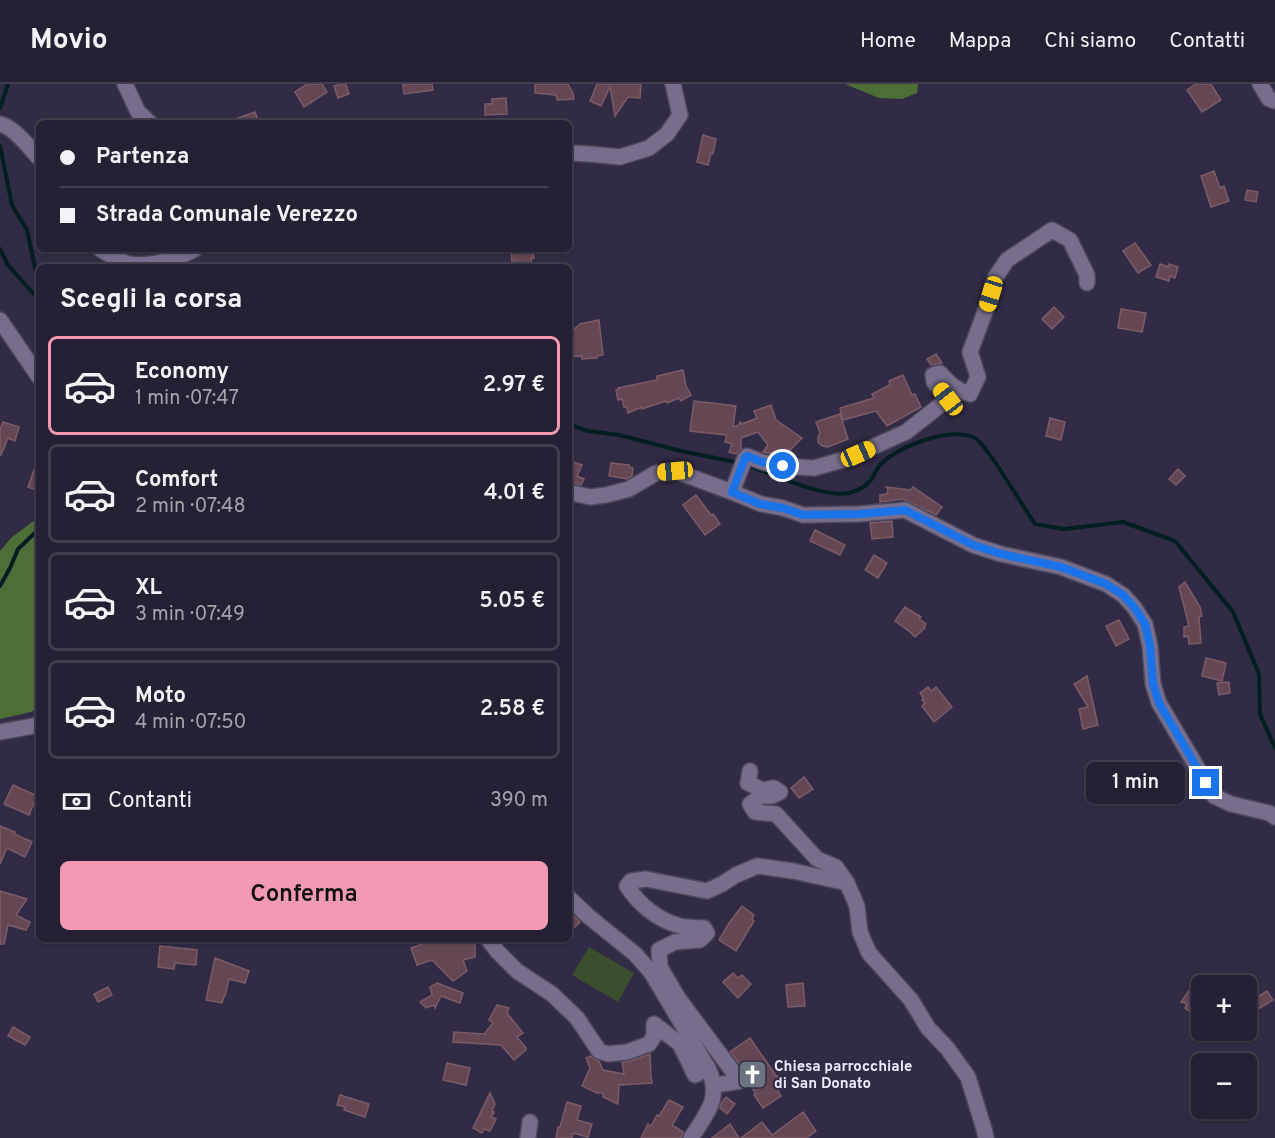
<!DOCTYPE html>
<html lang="it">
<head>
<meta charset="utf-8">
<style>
  :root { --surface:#262034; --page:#2e283c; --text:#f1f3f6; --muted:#a4a3ac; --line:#423e4f; --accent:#f19ab1 }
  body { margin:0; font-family:Overpass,sans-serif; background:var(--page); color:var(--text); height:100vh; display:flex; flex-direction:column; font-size:22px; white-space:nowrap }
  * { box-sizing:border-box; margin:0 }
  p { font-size:20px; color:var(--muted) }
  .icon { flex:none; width:33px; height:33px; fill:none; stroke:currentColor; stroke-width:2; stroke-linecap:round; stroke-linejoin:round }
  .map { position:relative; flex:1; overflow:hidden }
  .sheet { position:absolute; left:36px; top:180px; width:536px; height:678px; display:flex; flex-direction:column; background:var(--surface); border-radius:9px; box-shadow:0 2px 4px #0004,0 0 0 2px var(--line) }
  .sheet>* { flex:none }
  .guide { position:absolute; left:36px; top:36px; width:536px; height:132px; border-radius:9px; box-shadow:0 2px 4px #0004,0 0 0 2px var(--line); display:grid; align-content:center; height:132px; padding:0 24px; background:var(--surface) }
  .controls { position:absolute; left:1191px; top:891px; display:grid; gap:12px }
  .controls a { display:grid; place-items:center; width:66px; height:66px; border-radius:9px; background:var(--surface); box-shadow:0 2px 4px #0004,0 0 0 2px var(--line); font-size:30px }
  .end { position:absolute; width:27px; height:27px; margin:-14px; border:8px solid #1a73e8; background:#fff; box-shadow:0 0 0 3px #fff }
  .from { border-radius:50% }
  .bubble { position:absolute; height:42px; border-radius:9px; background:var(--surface); box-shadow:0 2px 4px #0004,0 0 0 2px var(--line); font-size:20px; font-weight:600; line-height:42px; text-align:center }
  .car { position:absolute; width:18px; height:36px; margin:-18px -9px; border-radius:8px; box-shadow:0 0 4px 2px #0007; background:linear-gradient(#f5c518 24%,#345 0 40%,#f5c518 0 76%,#345 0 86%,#f5c518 0) }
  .guide b { display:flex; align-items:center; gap:21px; height:57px; font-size:22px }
  .guide b+b { border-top:2px solid var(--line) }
  .guide i { width:15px; height:15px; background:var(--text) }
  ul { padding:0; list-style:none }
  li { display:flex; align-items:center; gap:18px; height:99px; margin:0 12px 9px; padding:0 12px; border:3px solid var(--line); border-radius:9px }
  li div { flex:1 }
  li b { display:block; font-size:22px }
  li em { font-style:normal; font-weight:600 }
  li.selected { border-color:var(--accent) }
  li>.icon { width:54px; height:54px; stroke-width:1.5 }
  h2 { padding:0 24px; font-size:27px; line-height:72px }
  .pay { display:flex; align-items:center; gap:15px; height:66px; padding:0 24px; font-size:22px }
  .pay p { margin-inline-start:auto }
  .primary-button { display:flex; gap:12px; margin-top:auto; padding:12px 24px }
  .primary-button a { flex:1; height:69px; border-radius:9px; background:var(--accent); color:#111; font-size:24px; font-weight:600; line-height:69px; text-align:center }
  header { display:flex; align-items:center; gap:36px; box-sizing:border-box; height:84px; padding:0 30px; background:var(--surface); border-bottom:2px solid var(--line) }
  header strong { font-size:28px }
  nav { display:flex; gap:33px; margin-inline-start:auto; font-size:21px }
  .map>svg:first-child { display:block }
</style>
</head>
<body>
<header>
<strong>Movio</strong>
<nav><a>Home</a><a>Mappa</a><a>Chi siamo</a><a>Contatti</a></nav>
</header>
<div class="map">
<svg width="1275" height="1054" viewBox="0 0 1275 1054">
  <rect width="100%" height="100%" fill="#322b45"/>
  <path fill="#3b4e2e" d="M 589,863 L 634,889 L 618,918 L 572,891 Z"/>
  <g fill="#4e6e38">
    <path d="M 845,0 L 918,0 L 917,9 L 902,15 L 879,14 Z"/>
    <path d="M 39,433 L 39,623 L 31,628 L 0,635 L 0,467 L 12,453 Z"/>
  </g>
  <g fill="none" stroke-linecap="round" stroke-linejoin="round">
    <g stroke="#021e22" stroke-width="4">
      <path d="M 0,24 L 8,0"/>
      <path d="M 0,62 L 12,121 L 27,146 L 39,202"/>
      <path d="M 0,165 L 8,181 L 39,216"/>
      <path d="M 568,340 L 588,347 L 619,351 L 681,367 L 740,379"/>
      <path d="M 747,381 C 772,390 823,414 849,409 C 860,406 868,402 874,391 C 876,387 878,383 881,380 C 893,368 910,361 925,356 C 941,351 959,347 975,354 C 985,358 1025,426 1035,440 L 1064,445 L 1123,438 L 1175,457 L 1233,528 L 1259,590 L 1260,630 L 1275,664"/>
      <path d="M 0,502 L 10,484 L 18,465 L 39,445"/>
    </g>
  </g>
  <g fill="#654753" stroke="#7b5b68" stroke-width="1.5">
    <path d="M 307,0 L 322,0 L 327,8 L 304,23 L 295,8 Z"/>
    <path d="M 342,0 L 346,0 L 349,10 L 338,14 L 334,2 Z"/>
    <path d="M 403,0 L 432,0 L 433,6 L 404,10 Z"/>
    <path d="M 535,0 L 568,0 L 573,9 L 574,15 L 557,16 L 556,11 L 535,9 Z"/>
    <path d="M 597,0 L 641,0 L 640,14 L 628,13 L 615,32 L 610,3 L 601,22 L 590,17 Z"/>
    <path d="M 1196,0 L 1211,0 L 1221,16 L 1202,28 L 1187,6 Z"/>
    <path d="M 506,14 L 507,30 L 485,31 L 485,20 L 492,20 L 492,15 Z"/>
    <path d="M 255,28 L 259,39 L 227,39 L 227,38 Z"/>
    <path d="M 703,51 L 716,55 L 713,70 L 711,69 L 708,81 L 697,78 Z"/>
    <path d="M 1214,87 L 1220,104 L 1224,102 L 1229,117 L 1211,123 L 1201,92 Z"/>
    <path d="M 1247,106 L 1258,108 L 1256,118 L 1245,116 Z"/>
    <path d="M 1135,159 L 1151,181 L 1138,189 L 1123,167 Z"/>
    <path d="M 511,165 L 532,165 L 534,174 L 531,174 L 532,183 L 517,183 L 516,178 L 512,179 Z"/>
    <path d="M 1160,180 L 1169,183 L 1169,180 L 1178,183 L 1175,194 L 1170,192 L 1169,197 L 1156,193 Z"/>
    <path d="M 1054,223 L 1064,233 L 1052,245 L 1042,235 Z"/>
    <path d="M 1121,225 L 1146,229 L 1142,248 L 1118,244 Z"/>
    <path d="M 599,236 L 603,271 L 597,272 L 597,274 L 582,275 L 582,272 L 568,273 L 570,249 L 580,240 Z"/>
    <path d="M 936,270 L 942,279 L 931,281 L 927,275 Z"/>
    <path d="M 683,286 L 686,302 L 691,311 L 681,317 L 679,314 L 667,319 L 666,317 L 642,325 L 642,323 L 628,329 L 627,323 L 624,323 L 622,315 L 618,316 L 616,306 L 619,305 L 618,304 L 657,296 L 657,292 Z"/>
    <path d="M 903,291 L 912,311 L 915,310 L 921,323 L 887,342 L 876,327 L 843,336 L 840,324 L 874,314 L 872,310 L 890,301 L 889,297 Z"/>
    <path d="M 694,317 L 736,322 L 733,343 L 739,341 L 740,338 L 742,340 L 757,334 L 754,327 L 771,321 L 776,336 L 802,354 L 788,368 L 786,367 L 779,371 L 763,368 L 768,361 L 758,348 L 741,354 L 741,365 L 736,370 L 729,368 L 732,360 L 725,358 L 727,351 L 690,347 Z"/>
    <path d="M 840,330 L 848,355 L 828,363 L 822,362 L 818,358 L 818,353 L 820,349 L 816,338 Z"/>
    <path d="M 1050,334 L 1065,338 L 1061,356 L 1046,352 Z"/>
    <path d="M 3,338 L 19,343 L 15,357 L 8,354 L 1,371 L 0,371 L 0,345 Z"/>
    <path d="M 38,375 L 39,375 L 39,407 L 28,403 Z"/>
    <path d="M 568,376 L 582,381 L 577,392 L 584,395 L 581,401 L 568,398 Z"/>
    <path d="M 611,379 L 629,381 L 629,383 L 633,384 L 632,392 L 627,395 L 609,392 Z"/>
    <path d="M 1178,385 L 1185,392 L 1176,401 L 1169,395 Z"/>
    <path d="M 886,403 L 910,406 L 913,403 L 942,423 L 936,431 L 903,415 L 880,418 L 880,411 L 887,410 L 888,405 Z"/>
    <path d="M 696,411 L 711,431 L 713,430 L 720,440 L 705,451 L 683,421 Z"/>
    <path d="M 892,437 L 893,453 L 872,455 L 870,439 Z"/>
    <path d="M 815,446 L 845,461 L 840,471 L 810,457 Z"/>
    <path d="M 874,471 L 887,479 L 878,494 L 865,486 Z"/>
    <path d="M 1185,498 L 1200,523 L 1202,532 L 1199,533 L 1201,559 L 1189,560 L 1188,552 L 1184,553 L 1184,543 L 1189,542 L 1179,503 Z"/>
    <path d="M 905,523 L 921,533 L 919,535 L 926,540 L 924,543 L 925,544 L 915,553 L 910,548 L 895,537 Z"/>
    <path d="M 1119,536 L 1129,555 L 1116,562 L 1106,542 Z"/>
    <path d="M 1206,574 L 1226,579 L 1222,597 L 1202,592 Z"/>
    <path d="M 1087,592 L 1098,641 L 1083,645 L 1079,625 L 1088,623 L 1074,600 Z"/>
    <path d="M 1229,598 L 1230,609 L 1219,611 L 1217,599 Z"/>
    <path d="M 928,603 L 931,607 L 936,603 L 952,623 L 934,638 L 922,622 L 925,619 L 922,616 L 924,615 L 920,609 Z"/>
    <path d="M 804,693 L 813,705 L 799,714 L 791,704 Z"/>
    <path d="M 13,701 L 37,712 L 29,731 L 4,720 Z"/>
    <path d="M 0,742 L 15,748 L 14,750 L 32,758 L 25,773 L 7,764 L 0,780 Z"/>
    <path d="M 0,807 L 27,815 L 16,831 L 30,838 L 26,846 L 8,841 L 4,860 L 0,860 Z"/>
    <path d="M 742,822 L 754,831 L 752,835 L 754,837 L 736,867 L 719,856 L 729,839 Z"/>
    <path d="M 568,827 L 580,838 L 575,843 L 568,837 Z"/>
    <path d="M 437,855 L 451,855 L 452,858 L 475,859 L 475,873 L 463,876 L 467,887 L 453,897 L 432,876 L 417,881 L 411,864 Z"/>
    <path d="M 160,862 L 197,866 L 196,881 L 175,879 L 174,885 L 158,883 Z"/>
    <path d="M 215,874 L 249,887 L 245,899 L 229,895 L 225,912 L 224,912 L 222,919 L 206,916 Z"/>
    <path d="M 733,889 L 738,894 L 742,891 L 751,900 L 738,914 L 723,898 Z"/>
    <path d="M 1195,898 L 1202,902 L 1202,922 L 1195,931 L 1185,924 L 1187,920 L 1181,918 Z"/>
    <path d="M 437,899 L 463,909 L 460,919 L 441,912 L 435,924 L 434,921 L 426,924 L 420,918 L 432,911 L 430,903 Z"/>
    <path d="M 803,899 L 805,922 L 788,923 L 786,901 Z"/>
    <path d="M 108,903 L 112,911 L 98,918 L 94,910 Z"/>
    <path d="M 1267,907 L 1273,916 L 1255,927 L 1249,918 Z"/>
    <path d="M 497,921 L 509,924 L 507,929 L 523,949 L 517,953 L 526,964 L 526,966 L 514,976 L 501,961 L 453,958 L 454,948 L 484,950 L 493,939 L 489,936 Z"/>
    <path d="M 13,943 L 30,953 L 25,961 L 8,952 Z"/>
    <path d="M 750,954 L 777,993 L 778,992 L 784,1000 L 777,1005 L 781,1012 L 763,1024 L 754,1011 L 756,1010 L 749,999 L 748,991 L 730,968 Z"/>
    <path d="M 650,970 L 651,995 L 652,996 L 652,999 L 619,1001 L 618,1020 L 603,1013 L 603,1009 L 597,1009 L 582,1002 L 590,984 L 586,974 L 591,972 L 599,977 L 603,986 L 624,990 L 622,978 L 630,977 Z"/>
    <path d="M 447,979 L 470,984 L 466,1001 L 443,996 Z"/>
    <path d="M 490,1009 L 495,1020 L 492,1027 L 494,1028 L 491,1033 L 496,1035 L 490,1047 L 484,1045 L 482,1049 L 473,1044 Z"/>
    <path d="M 340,1011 L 369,1020 L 365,1033 L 344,1026 L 345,1023 L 337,1021 Z"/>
    <path d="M 726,1013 L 735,1020 L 727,1030 L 720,1024 L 722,1018 Z"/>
    <path d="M 669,1016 L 683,1023 L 672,1041 L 683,1048 L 681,1054 L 641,1054 L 648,1040 L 651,1042 L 657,1031 L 659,1032 Z"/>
    <path d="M 567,1018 L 581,1022 L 577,1036 L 592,1040 L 588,1053 L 573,1049 L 572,1054 L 556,1054 L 558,1043 L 560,1043 Z"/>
    <path d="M 803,1028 L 816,1047 L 806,1054 L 741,1054 L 762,1038 L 772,1051 Z"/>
    <path d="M 730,1040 L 739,1054 L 712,1054 Z"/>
  </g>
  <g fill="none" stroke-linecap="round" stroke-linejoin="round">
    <defs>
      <g id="minor">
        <path d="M 125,0 L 138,28 L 150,39"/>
        <path d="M 1260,0 L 1269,15 L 1275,17"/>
        <path d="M 0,40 C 14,43 29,63 39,74"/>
        <path d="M 568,69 L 590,70 L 620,73 L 649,64 L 667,50 L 680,31 L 673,0"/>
        <path d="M 100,165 C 108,170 120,178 130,180 C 152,183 176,175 195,165"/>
        <path d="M 0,236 L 39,293"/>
        <path d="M 568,408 L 590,413 L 606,411 L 629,405 L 656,389 L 675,387 L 732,408 L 761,420 L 783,424 L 803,431 L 859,430 L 905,426 L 973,461 L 1001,470 L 1061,483 L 1106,500 L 1123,511 L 1134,523 L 1145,540 L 1150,562 L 1153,600 L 1159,619 L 1214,712 L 1231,720 L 1269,729 L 1275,733"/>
        <path d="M 732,408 L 745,374 L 747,372 L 762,378 L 783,382 L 814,384 L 846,375 L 906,348 L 948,315 L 934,298 L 933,291 L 940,289 C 949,299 957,307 970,310 L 978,293 L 970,268 L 986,225 L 995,194 L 1007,176 L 1052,146 L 1070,156 L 1087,191 L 1087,199"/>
        <path d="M 0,648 L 39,641"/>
        <path d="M 750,687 L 748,699 L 762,706 L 774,704 L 780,708 L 772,712 L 761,712 L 750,720 L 755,728 L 776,730 L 817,775 L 836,783 L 847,799"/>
        <path d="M 568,813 L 588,832 L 635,870 L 651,888 L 708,984 C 722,1014 707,1029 691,1054"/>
        <path d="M 488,855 L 498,868 L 517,887 L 552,910 L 577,934 L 599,967 L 608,970 L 627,968 L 649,960 L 654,952 L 654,940 L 680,960 L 695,991 L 708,984"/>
        <path d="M 669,914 L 678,914 L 740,997 L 722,1000"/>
        <path d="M 678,914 L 660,883 L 659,866 L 675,858 L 700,856 L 707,849 L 704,844 C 696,843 688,844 680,842 C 658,836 639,821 627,802 L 631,797 L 646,795 L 707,807 L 722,800 L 736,791 L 757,782 L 793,787 L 847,799 L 857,822 L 860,848 L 869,869 L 911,916 L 928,944 L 947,964 L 968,993 L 984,1045 L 986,1054"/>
        <path d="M 528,1054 L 530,1038"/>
      </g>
    </defs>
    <use href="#minor" stroke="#4d475c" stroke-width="18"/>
    <use href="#minor" stroke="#766e8c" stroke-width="15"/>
  </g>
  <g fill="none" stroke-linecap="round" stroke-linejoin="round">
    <path stroke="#1a73e8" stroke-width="8" d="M 783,382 L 762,378 L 747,372 L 745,374 L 732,408 L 760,420 L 783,424 L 803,431 L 859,430 L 905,426 L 973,461 L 1001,470 L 1061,483 L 1106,500 L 1123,511 L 1134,523 L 1145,540 L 1150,562 L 1153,600 L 1159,619 L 1206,699"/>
  </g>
  <defs>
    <symbol id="church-square" viewBox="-11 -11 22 22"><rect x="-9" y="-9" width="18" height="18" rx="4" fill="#6b7280" stroke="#322b45"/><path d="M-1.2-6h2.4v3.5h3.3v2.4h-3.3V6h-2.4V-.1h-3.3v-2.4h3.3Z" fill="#fff"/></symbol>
  </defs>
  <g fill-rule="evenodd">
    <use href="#church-square" x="736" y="974" width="33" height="33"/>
  </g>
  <g text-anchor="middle" stroke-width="4.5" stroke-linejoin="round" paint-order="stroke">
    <g font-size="15" font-weight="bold" fill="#edeafa" stroke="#322b45" text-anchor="start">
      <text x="774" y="987">Chiesa parrocchiale<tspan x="774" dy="17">di San Donato</tspan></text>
    </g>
  </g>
</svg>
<div class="controls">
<a>+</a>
<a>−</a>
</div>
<i class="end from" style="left:783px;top:382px"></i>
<i class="end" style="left:1206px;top:699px"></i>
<div class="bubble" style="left:1086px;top:678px;width:99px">1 min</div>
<i class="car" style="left:991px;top:210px;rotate:197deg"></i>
<i class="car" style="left:948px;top:315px;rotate:322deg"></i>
<i class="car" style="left:858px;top:370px;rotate:66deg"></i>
<i class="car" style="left:675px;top:387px;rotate:265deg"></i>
<div class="guide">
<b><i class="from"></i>Partenza</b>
<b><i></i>Strada Comunale Verezzo</b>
</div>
<section class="sheet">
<h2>Scegli la corsa</h2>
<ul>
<li class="selected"><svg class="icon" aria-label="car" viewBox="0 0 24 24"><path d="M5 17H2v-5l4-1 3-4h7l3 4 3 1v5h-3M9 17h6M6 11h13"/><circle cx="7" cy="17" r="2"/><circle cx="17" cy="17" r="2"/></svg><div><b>Economy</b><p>1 min · 07:47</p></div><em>2.97 €</em></li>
<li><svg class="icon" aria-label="car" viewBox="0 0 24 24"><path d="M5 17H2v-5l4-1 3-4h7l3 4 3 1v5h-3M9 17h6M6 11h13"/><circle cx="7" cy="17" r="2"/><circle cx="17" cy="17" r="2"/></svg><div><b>Comfort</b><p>2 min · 07:48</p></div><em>4.01 €</em></li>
<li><svg class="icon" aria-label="car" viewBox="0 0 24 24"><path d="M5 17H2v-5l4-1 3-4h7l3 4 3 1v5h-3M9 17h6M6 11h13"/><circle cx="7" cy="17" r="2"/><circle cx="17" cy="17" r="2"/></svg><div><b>XL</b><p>3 min · 07:49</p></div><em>5.05 €</em></li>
<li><svg class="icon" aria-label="car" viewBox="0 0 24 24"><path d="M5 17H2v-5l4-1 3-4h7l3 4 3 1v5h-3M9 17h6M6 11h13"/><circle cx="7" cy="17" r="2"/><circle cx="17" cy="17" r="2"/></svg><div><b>Moto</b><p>4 min · 07:50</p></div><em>2.58 €</em></li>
</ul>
<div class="pay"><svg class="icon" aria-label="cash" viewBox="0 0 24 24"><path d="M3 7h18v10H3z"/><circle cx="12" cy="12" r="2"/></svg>Contanti<p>390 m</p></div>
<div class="primary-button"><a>Conferma</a></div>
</section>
</div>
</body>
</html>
